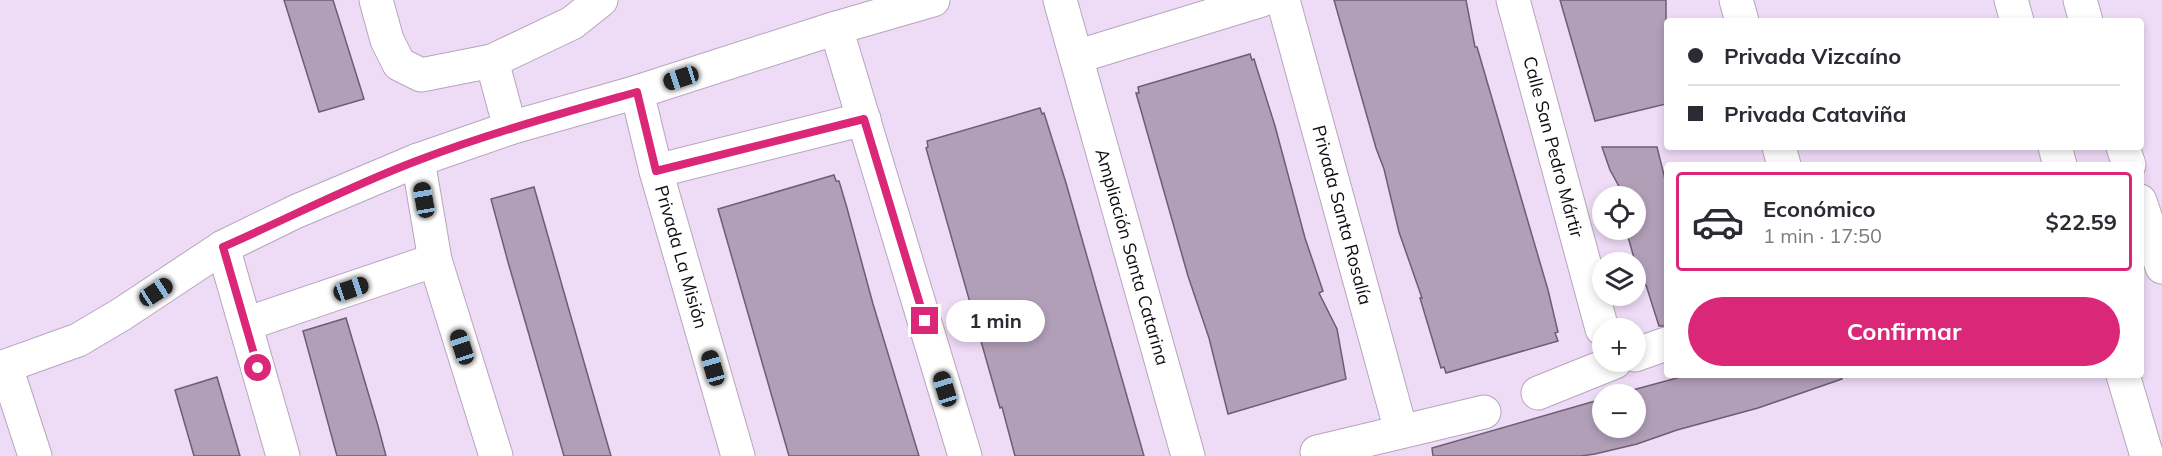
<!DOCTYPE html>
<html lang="es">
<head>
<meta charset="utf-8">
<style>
  :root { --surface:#fff; --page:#f7f7f7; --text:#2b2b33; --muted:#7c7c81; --line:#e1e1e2; --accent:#db2777 }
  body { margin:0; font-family:Mulish,sans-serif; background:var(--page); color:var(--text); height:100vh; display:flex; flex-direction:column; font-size:22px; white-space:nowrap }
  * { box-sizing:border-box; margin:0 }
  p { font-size:20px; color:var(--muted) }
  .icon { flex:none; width:33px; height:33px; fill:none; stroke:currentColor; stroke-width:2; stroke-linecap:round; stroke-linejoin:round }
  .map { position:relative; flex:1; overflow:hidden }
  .details { position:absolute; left:1664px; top:162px; width:480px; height:216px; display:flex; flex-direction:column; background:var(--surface); border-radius:6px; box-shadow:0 3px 9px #0003 }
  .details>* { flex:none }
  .hud { position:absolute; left:1664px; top:18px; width:480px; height:132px; border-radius:6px; box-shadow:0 3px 9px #0003; display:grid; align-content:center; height:132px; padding:0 24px; background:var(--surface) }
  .tools { position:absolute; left:1592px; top:186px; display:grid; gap:12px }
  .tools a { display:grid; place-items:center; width:54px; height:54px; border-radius:50%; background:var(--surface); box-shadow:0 3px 9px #0003; font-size:30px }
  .end { position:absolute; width:27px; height:27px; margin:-14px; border:8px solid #db2777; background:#fff; box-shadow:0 0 0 3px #fff }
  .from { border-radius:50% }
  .bubble { position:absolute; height:42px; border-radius:21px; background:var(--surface); box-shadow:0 3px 9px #0003; font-size:20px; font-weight:700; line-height:42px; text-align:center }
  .car { position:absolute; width:18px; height:36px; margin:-18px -9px; border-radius:8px; box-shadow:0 0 4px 2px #0007; background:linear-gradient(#222 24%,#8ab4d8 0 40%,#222 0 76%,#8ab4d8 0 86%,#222 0) }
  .hud b { display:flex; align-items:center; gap:21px; height:57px; font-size:22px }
  .hud b+b { border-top:2px solid var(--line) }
  .hud i { width:15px; height:15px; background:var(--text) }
  ul { padding:10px 0 0; list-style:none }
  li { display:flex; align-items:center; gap:18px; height:99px; margin:0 12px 9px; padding:0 12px; border:3px solid transparent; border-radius:6px }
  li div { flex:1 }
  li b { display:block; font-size:22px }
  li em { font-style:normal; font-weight:700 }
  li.active { border-color:var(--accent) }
  li>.icon { width:54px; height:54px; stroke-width:1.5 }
  .action { display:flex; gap:12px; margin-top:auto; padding:12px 24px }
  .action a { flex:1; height:69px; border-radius:36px; background:var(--accent); color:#fff; font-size:24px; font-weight:700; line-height:69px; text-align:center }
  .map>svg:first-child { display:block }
</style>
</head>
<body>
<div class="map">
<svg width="2162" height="456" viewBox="0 0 2162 456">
  <rect width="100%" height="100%" fill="#eedbf6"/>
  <g fill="#b19fb8" stroke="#6d5d74" stroke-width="1.5">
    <path d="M 284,0 L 333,0 L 364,99 L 319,112 Z"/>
    <path d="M 1334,0 L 1466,0 L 1475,47 L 1477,47 L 1548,290 L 1558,332 L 1555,333 L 1558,341 L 1446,373 L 1444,367 L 1441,368 L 1420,298 L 1422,298 L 1399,232 L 1384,169 L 1376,148 Z"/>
    <path d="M 1560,0 L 1666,0 L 1666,104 L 1595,121 Z"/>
    <path d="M 1250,54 L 1252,60 L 1254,59 L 1275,126 L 1305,238 L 1323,291 L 1319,293 L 1337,329 L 1346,379 L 1228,414 L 1209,338 L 1188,276 L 1136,93 L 1139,93 L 1138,87 Z"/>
    <path d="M 1040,108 L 1042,114 L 1044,113 L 1066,183 L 1144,456 L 1015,456 L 1002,407 L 1000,408 L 926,148 L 928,147 L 927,141 Z"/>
    <path d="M 1602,147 L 1657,147 L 1666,183 L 1666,326 L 1659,326 L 1646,285 L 1642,286 L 1626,230 L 1635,230 L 1635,196 L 1617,196 L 1615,192 L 1621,190 L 1610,170 Z"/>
    <path d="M 834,175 L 836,181 L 839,181 L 847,208 L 873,304 L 919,456 L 789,456 L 718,209 Z"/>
    <path d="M 534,187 L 569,310 L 611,456 L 564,456 L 508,262 L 491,199 Z"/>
    <path d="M 346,318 L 378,426 L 386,456 L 337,456 L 303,331 Z"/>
    <path d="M 1688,375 L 1841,375 L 1842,379 L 1758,408 L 1677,430 L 1637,444 L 1595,454 L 1581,456 L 1433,456 L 1432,448 L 1602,399 L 1602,428 L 1635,428 L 1635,394 L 1618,394 Z"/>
    <path d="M 217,377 L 240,456 L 194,456 L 175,390 Z"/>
  </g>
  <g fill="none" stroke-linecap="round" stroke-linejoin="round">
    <defs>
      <g id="minor">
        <path d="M 376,0 L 387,40 L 399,64 L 421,75 L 492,61 L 572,23 L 601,0"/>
        <path d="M 1060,0 L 1188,456"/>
        <path d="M 1283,0 L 1401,431"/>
        <path d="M 1513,0 L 1602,329"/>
        <path d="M 1736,0 L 1742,21"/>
        <path d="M 2011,0 L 2017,21"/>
        <path d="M 2080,0 L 2086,21"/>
        <path d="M 836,28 L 965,456"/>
        <path d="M 1076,57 L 1262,0"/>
        <path d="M 492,61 L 510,128"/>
        <path d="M 637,92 L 656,171 L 738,456"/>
        <path d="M 1779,147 L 1784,165"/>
        <path d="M 2055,147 L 2060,165"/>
        <path d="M 2123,147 L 2129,165"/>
        <path d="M 418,160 L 435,260 L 496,456"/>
        <path d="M 656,171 L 864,119"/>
        <path d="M 2140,201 L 2162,267"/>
        <path d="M 223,247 L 283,456"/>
        <path d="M 246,324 L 435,260"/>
        <path d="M 1635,355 L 1666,344"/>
        <path d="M 6,367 L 35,456"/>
        <path d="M 2123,375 L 2147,456"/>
        <path d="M 1538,393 L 1615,362"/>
        <path d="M 1317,452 L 1484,412"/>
      </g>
      <path id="major" d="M 0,368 L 78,340 L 122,314 L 223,247 L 297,211 L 418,160 L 510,128 L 637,92 L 836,28 L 933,0"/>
    </defs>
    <use href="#minor" stroke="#b7a5be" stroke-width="35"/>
    <use href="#major" stroke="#b7a5be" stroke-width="35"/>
    <use href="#minor" stroke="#fff" stroke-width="33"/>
    <use href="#major" stroke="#fff" stroke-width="33"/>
  </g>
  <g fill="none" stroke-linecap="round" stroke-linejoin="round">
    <path stroke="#db2777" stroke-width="8" d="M 258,368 L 223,247 C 289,218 352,185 419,160 C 490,133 563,113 637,92 L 656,171 L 864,119 L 925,321"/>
  </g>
  <g text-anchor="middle" stroke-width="4.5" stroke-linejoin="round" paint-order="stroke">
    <g font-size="18" fill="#0f0911" stroke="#fff">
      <text transform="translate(1553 147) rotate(75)" y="6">Calle San Pedro Mártir</text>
      <text transform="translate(1342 215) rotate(75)" y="6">Privada Santa Rosalía</text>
      <text transform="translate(681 257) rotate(74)" y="6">Privada La Misión</text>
      <text transform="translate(1132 257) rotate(74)" y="6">Ampliación Santa Catarina</text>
    </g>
  </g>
</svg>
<div class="tools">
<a><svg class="icon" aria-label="locate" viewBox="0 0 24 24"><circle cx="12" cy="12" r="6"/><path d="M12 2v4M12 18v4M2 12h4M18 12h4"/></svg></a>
<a><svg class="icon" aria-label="layers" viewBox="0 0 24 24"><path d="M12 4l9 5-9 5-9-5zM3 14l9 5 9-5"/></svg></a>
<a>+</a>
<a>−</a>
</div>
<i class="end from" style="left:258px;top:368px"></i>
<i class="end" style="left:925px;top:321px"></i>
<div class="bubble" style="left:946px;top:300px;width:99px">1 min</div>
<i class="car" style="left:681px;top:78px;rotate:252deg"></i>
<i class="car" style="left:424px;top:200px;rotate:350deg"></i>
<i class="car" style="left:351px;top:289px;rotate:71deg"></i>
<i class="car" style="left:156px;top:292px;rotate:57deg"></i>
<i class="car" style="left:462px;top:347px;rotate:342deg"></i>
<i class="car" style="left:713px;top:368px;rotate:344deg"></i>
<i class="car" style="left:945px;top:389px;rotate:343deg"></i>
<div class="hud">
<b><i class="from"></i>Privada Vizcaíno</b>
<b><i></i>Privada Cataviña</b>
</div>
<section class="details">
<ul>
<li class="active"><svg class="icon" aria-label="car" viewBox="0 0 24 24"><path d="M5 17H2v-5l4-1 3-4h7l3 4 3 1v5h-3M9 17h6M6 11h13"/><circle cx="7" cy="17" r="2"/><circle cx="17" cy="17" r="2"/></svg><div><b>Económico</b><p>1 min · 17:50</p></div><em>$22.59</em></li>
</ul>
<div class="action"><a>Confirmar</a></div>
</section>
</div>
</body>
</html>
